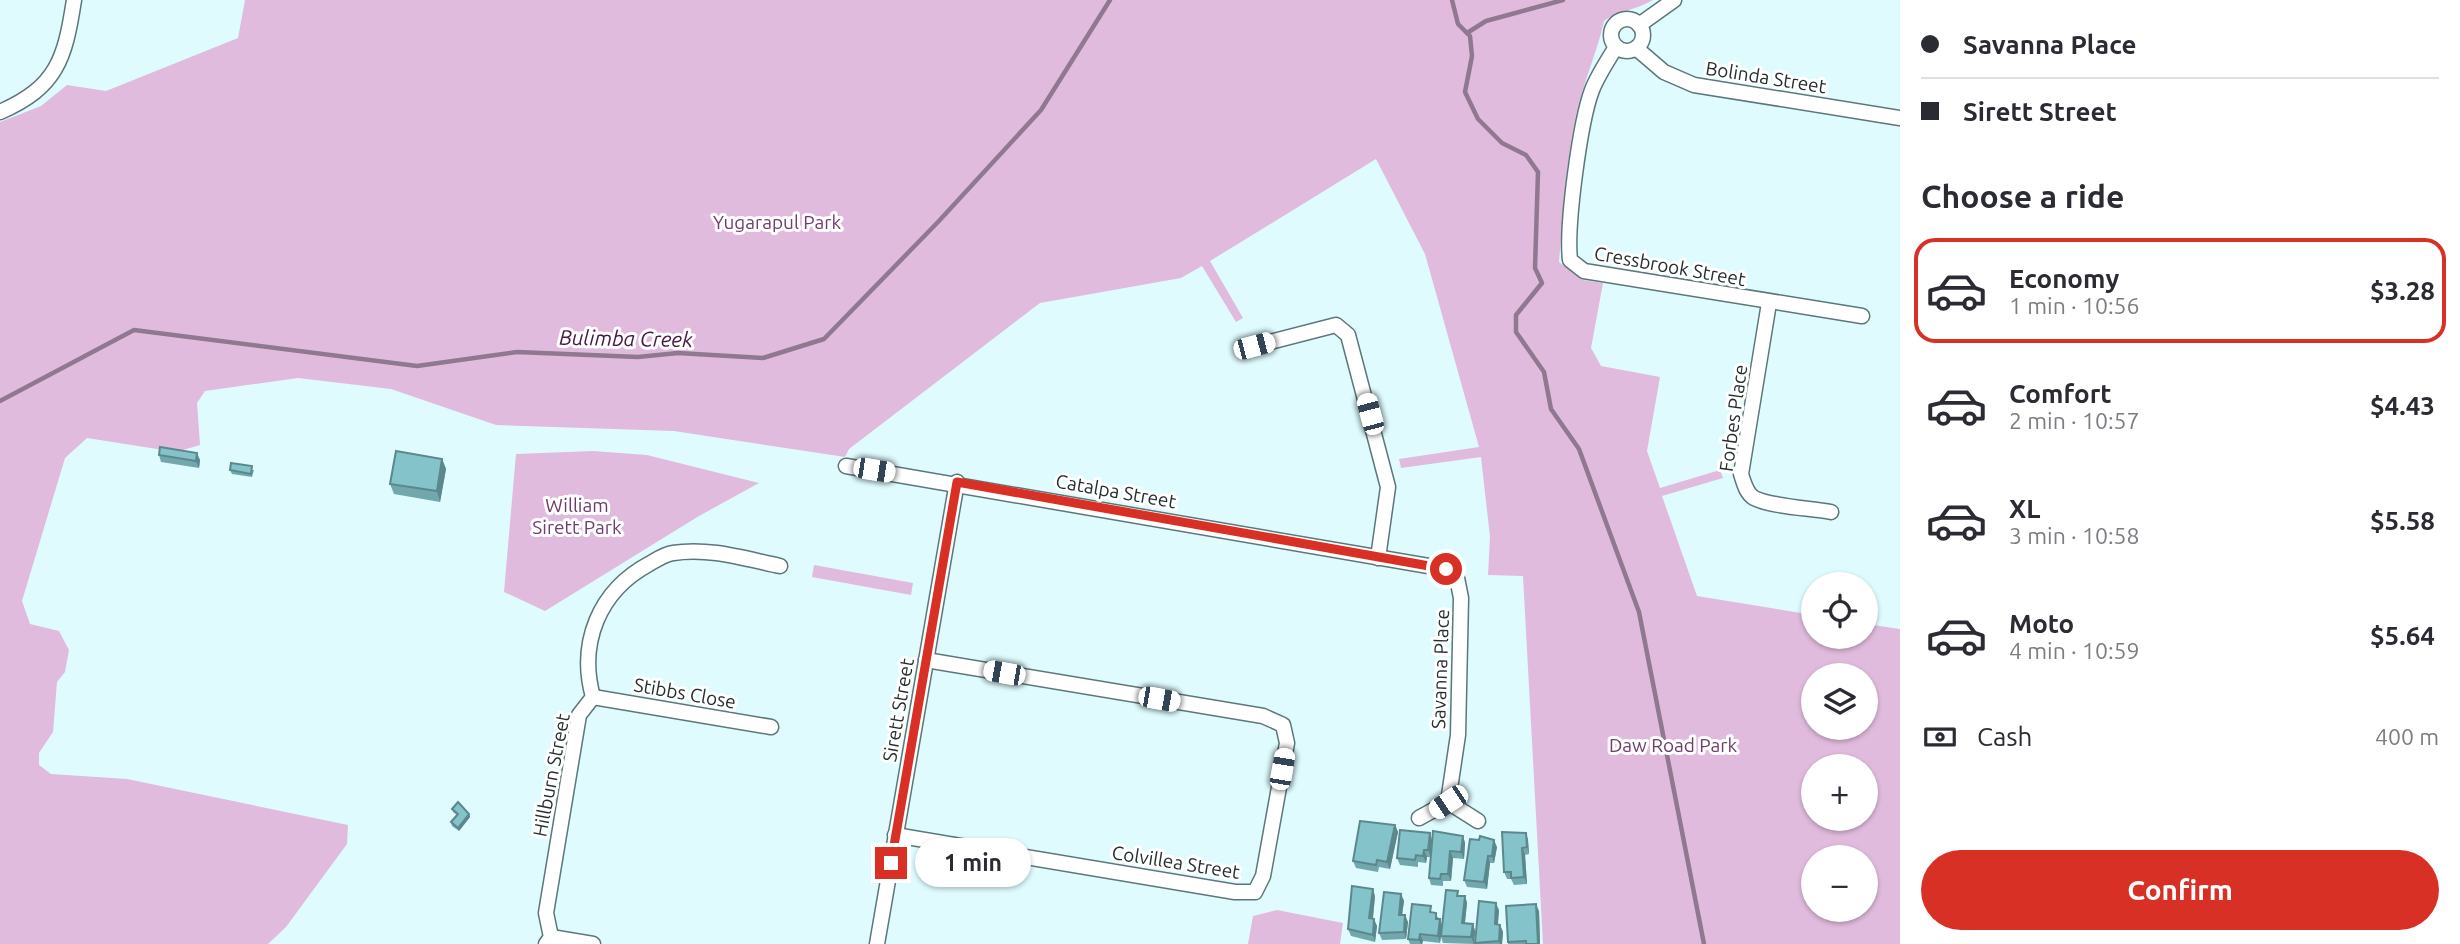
<!DOCTYPE html>
<html lang="en">
<head>
<meta charset="utf-8">
<style>
  :root { --surface:#fff; --page:#f7f7f7; --text:#2b2b33; --muted:#7c7c81; --line:#e1e1e2; --accent:#d93025 }
  body { margin:0; font-family:Ubuntu,sans-serif; background:var(--page); color:var(--text); height:100vh; display:flex; flex-direction:column; font-size:26px; white-space:nowrap }
  * { box-sizing:border-box; margin:0 }
  p { font-size:23px; color:var(--muted) }
  .icon { flex:none; width:38px; height:38px; fill:none; stroke:currentColor; stroke-width:2; stroke-linecap:round; stroke-linejoin:round }
  .map { position:relative; flex:1; overflow:hidden }
  .details { display:flex; flex-direction:column; background:var(--surface); width:560px }
  .details>* { flex:none }
  .banner { display:grid; align-content:center; height:154px; padding:0 21px; background:var(--surface) }
  .controls { position:absolute; left:1801px; top:572px; display:grid; gap:14px }
  .controls a { display:grid; place-items:center; width:77px; height:77px; border-radius:50%; background:var(--surface); box-shadow:0 2px 5px #0004; font-size:35px }
  .end { position:absolute; width:32px; height:32px; margin:-16px; border:9px solid #d93025; background:#fff; box-shadow:0 0 0 4px #fff }
  .from { border-radius:50% }
  .bubble { position:absolute; height:49px; border-radius:24px; background:var(--surface); box-shadow:0 2px 5px #0004; font-size:23px; font-weight:700; line-height:49px; text-align:center }
  .car { position:absolute; width:21px; height:42px; margin:-21px -10px; border-radius:9px; box-shadow:0 0 5px 2px #0007; background:linear-gradient(#fff 24%,#345 0 40%,#fff 0 76%,#345 0 86%,#fff 0) }
  .banner b { display:flex; align-items:center; gap:24px; height:66px; font-size:26px }
  .banner b+b { border-top:2px solid var(--line) }
  .banner i { width:18px; height:18px; background:var(--text) }
  ul { padding:0; list-style:none }
  li { display:flex; align-items:center; gap:21px; height:105px; margin:0 14px 10px; padding:0 7px; border:4px solid transparent; border-radius:21px }
  li div { flex:1 }
  li b { display:block; font-size:26px }
  li em { font-style:normal; font-weight:700 }
  li.on { border-color:var(--accent) }
  li>.icon { width:63px; height:63px; stroke-width:1.5 }
  h2 { padding:0 21px; font-size:32px; line-height:84px }
  .pay { display:flex; align-items:center; gap:18px; height:77px; padding:0 21px; font-size:26px }
  .pay p { margin-inline-start:auto }
  .action { display:flex; gap:14px; margin-top:auto; padding:14px 21px }
  .action a { flex:1; height:80px; border-radius:42px; background:var(--accent); color:#fff; font-size:28px; font-weight:700; line-height:80px; text-align:center }
  main { display:flex; flex:1; min-height:0 }
  .map>svg:first-child { display:block }
</style>
</head>
<body>
<main>
<div class="map">
<svg width="1900" height="944" viewBox="0 0 1900 944">
  <rect width="100%" height="100%" fill="#dffbfe"/>
  <g fill="#e0bbdd" fill-rule="evenodd">
    <path d="M 245,0 L 1653,0 C 1636,10 1620,10 1604,21 C 1597,53 1583,83 1576,115 C 1566,162 1563,214 1559,262 L 1583,280 L 1603,283 L 1591,348 L 1601,366 L 1660,377 L 1647,451 L 1660,488 L 1720,470 L 1723,478 L 1662,496 L 1697,596 L 1813,615 L 1813,637 L 1866,637 L 1866,624 L 1900,629 L 1900,944 L 1543,944 L 1523,576 L 1488,575 L 1490,537 L 1481,457 L 1401,468 L 1399,459 L 1479,447 L 1425,254 L 1376,159 L 1210,261 L 1243,318 L 1236,322 L 1202,266 L 1181,278 L 1040,303 L 849,449 L 845,457 L 674,431 L 496,425 L 391,389 L 298,378 L 205,391 L 197,403 L 200,445 L 176,452 L 87,438 L 65,458 L 22,601 L 30,624 L 59,631 L 69,650 L 65,672 L 57,682 L 53,732 L 39,753 L 39,765 L 51,774 L 127,779 L 348,825 L 347,844 L 286,927 L 268,944 L 0,944 L 0,122 L 41,106 L 67,85 L 106,91 L 238,38 ZM 1813,676 L 1866,676 L 1866,728 L 1813,728 ZM 1813,766 L 1866,766 L 1866,819 L 1813,819 ZM 1813,858 L 1866,858 L 1866,910 L 1813,910 Z"/>
    <path d="M 593,451 L 647,455 L 759,483 L 699,516 L 545,611 L 504,592 L 516,454 Z"/>
    <path d="M 814,565 L 913,583 L 911,595 L 812,577 Z"/>
    <path d="M 1277,910 L 1343,923 L 1340,944 L 1248,944 L 1253,916 Z"/>
  </g>
  <g fill="none" stroke-linecap="round" stroke-linejoin="round">
    <g stroke="#8f7890" stroke-width="4.5">
      <path d="M 1452,0 L 1458,24 L 1470,36 L 1472,56 L 1465,92 L 1478,119 L 1502,143 L 1526,155 L 1538,172 L 1535,268 L 1542,283 L 1516,315 L 1516,332 L 1544,372 L 1551,409 L 1579,449 L 1639,612 L 1704,944"/>
      <path d="M 1467,33 L 1486,21 L 1563,0"/>
      <path d="M 0,401 L 134,330 L 417,366 L 517,352 L 638,357 L 678,353 L 763,358 L 824,339 L 938,222 L 1041,110 L 1110,0"/>
    </g>
    <defs>
      <g id="minor">
        <circle cx="1627" cy="35" r="16"/>
        <path d="M 1639,25 L 1674,0"/>
        <path d="M 1616,47 C 1608,60 1598,75 1592,90 C 1580,122 1566,226 1570,260 L 1584,271 L 1862,316"/>
        <path d="M 1636,48 L 1664,72 L 1694,85 L 1900,118"/>
        <path d="M 0,112 C 57,87 65,59 74,0"/>
        <path d="M 1769,303 L 1741,474 C 1744,483 1746,493 1754,498 C 1772,507 1811,508 1831,512"/>
        <path d="M 1254,346 L 1336,325 L 1348,335 L 1388,487 L 1378,558"/>
        <path d="M 846,466 L 1446,569 L 1457,578 L 1461,598 L 1458,735 L 1448,802"/>
        <path d="M 593,697 L 771,727"/>
        <path d="M 1419,818 L 1448,802 L 1478,821"/>
        <path d="M 895,835 L 1235,892 L 1255,892 L 1263,876 L 1287,743 L 1283,725 L 1263,716 L 926,660"/>
        <path d="M 551,937 L 593,944"/>
        <path d="M 546,944 L 551,937 L 546,913 L 579,715 L 593,697 C 578,643 599,591 649,564 C 656,560 665,554 673,553 C 709,547 746,559 780,566"/>
        <path d="M 877,944 L 957,482"/>
      </g>
    </defs>
    <use href="#minor" stroke="#5d7678" stroke-width="17"/>
    <use href="#minor" stroke="#fff" stroke-width="14"/>
  </g>
  <g fill="#72a8ad">
    <path d="M 159,455 L 200,460 L 199,468 L 161,462 Z"/>
    <path d="M 442,459 L 446,469 L 440,502 L 394,494 L 390,484 Z"/>
    <path d="M 230,470 L 254,470 L 252,477 L 232,474 Z"/>
    <path d="M 452,809 L 469,814 L 470,817 L 459,831 L 452,826 L 451,822 L 457,815 L 453,812 Z"/>
    <path d="M 1395,825 L 1398,832 L 1390,869 L 1379,867 L 1378,872 L 1356,868 L 1353,861 Z"/>
    <path d="M 1526,833 L 1528,840 L 1529,854 L 1525,855 L 1527,884 L 1514,885 L 1511,879 L 1507,879 L 1504,872 Z"/>
    <path d="M 1463,836 L 1465,843 L 1464,859 L 1453,858 L 1451,881 L 1443,881 L 1443,886 L 1431,885 L 1429,878 L 1431,857 L 1427,857 L 1426,863 L 1418,862 L 1418,867 L 1400,865 L 1397,858 L 1432,840 Z"/>
    <path d="M 1497,847 L 1494,863 L 1490,863 L 1487,889 L 1467,887 L 1464,880 Z"/>
    <path d="M 1401,894 L 1404,901 L 1402,915 L 1408,922 L 1406,939 L 1382,940 L 1379,933 Z"/>
    <path d="M 1375,896 L 1373,919 L 1377,926 L 1375,942 L 1351,936 L 1348,929 Z"/>
    <path d="M 1460,896 L 1465,896 L 1467,903 L 1465,923 L 1473,924 L 1475,931 L 1474,944 L 1443,943 L 1441,937 L 1440,943 L 1423,941 L 1422,944 L 1410,944 L 1408,939 L 1433,913 L 1440,919 L 1442,925 Z"/>
    <path d="M 1499,910 L 1498,925 L 1500,925 L 1503,932 L 1502,944 L 1475,944 L 1475,943 Z"/>
    <path d="M 1539,911 L 1540,944 L 1508,944 L 1508,942 Z"/>
  </g>
  <g fill="#5c888d">
    <path d="M 197,453 L 200,460 L 199,468 L 196,461 Z"/>
    <path d="M 442,459 L 446,469 L 440,502 L 437,491 Z"/>
    <path d="M 469,814 L 470,817 L 459,831 L 458,828 Z"/>
    <path d="M 1395,825 L 1398,832 L 1390,869 L 1387,862 Z"/>
    <path d="M 1430,833 L 1432,840 L 1431,857 L 1428,850 Z"/>
    <path d="M 1526,833 L 1528,840 L 1529,854 L 1527,847 Z"/>
    <path d="M 1463,836 L 1465,843 L 1464,859 L 1461,852 Z"/>
    <path d="M 1494,840 L 1497,847 L 1494,863 L 1492,856 Z"/>
    <path d="M 1522,848 L 1525,855 L 1527,884 L 1524,877 Z"/>
    <path d="M 1424,850 L 1427,857 L 1426,863 L 1423,856 Z"/>
    <path d="M 1450,851 L 1453,858 L 1451,881 L 1448,874 Z"/>
    <path d="M 1488,856 L 1490,863 L 1487,889 L 1484,882 Z"/>
    <path d="M 1373,889 L 1375,896 L 1372,925 L 1369,918 Z"/>
    <path d="M 1401,894 L 1404,901 L 1401,922 L 1399,915 Z"/>
    <path d="M 1465,896 L 1467,903 L 1464,930 L 1462,923 Z"/>
    <path d="M 1496,903 L 1499,910 L 1497,931 L 1495,924 Z"/>
    <path d="M 1536,904 L 1539,911 L 1540,944 L 1538,944 Z"/>
    <path d="M 1405,915 L 1408,922 L 1406,939 L 1404,932 Z"/>
    <path d="M 1374,919 L 1377,926 L 1375,942 L 1373,935 Z"/>
    <path d="M 1440,919 L 1442,926 L 1440,943 L 1438,936 Z"/>
    <path d="M 1473,924 L 1475,931 L 1474,944 L 1471,937 Z"/>
    <path d="M 1500,925 L 1503,932 L 1502,944 L 1500,944 L 1499,941 Z"/>
    <path d="M 1420,934 L 1423,941 L 1422,944 L 1421,944 L 1419,940 Z"/>
  </g>
  <g fill="#84c3c9" stroke="#5c888d" stroke-width="2">
    <path d="M 160,447 L 197,453 L 196,461 L 159,455 Z"/>
    <path d="M 396,451 L 442,459 L 437,491 L 390,484 Z"/>
    <path d="M 231,463 L 252,466 L 251,474 L 230,470 Z"/>
    <path d="M 458,802 L 469,814 L 458,828 L 451,822 L 458,814 L 452,809 Z"/>
    <path d="M 1360,821 L 1395,825 L 1387,862 L 1377,860 L 1376,865 L 1353,861 Z"/>
    <path d="M 1400,830 L 1430,833 L 1428,850 L 1424,850 L 1423,856 L 1416,855 L 1415,860 L 1397,858 Z"/>
    <path d="M 1433,831 L 1463,836 L 1461,852 L 1450,851 L 1448,874 L 1441,874 L 1440,879 L 1429,878 Z"/>
    <path d="M 1502,832 L 1526,833 L 1527,847 L 1522,848 L 1524,877 L 1511,878 L 1511,872 L 1504,872 Z"/>
    <path d="M 1480,836 L 1494,840 L 1492,856 L 1488,856 L 1484,882 L 1464,880 L 1470,839 L 1479,840 Z"/>
    <path d="M 1352,886 L 1373,889 L 1369,918 L 1374,919 L 1373,935 L 1348,929 Z"/>
    <path d="M 1446,890 L 1458,891 L 1457,896 L 1465,896 L 1462,923 L 1473,924 L 1471,937 L 1441,936 Z"/>
    <path d="M 1384,892 L 1401,894 L 1399,915 L 1405,915 L 1404,932 L 1379,933 Z"/>
    <path d="M 1479,901 L 1496,903 L 1495,924 L 1500,925 L 1499,941 L 1475,943 Z"/>
    <path d="M 1412,904 L 1431,906 L 1430,912 L 1436,913 L 1436,919 L 1440,919 L 1438,936 L 1420,934 L 1419,940 L 1408,939 Z"/>
    <path d="M 1536,904 L 1538,944 L 1526,944 L 1526,941 L 1508,942 L 1506,906 Z"/>
  </g>
  <g fill="none" stroke-linecap="round" stroke-linejoin="round">
    <path stroke="#d93025" stroke-width="9" d="M 891,863 L 957,482 L 1446,569"/>
  </g>
  <g text-anchor="middle" stroke-width="6" stroke-linejoin="round" paint-order="stroke">
    <g font-size="19" fill="#242e2f" stroke="#fff">
      <text transform="translate(1766 77) rotate(9)" y="7">Bolinda Street</text>
      <text transform="translate(1670 266) rotate(10)" y="7">Cressbrook Street</text>
      <text transform="translate(1733 418) rotate(-82)" y="7">Forbes Place</text>
      <text transform="translate(1116 491) rotate(10)" y="7">Catalpa Street</text>
      <text transform="translate(1440 669) rotate(-88)" y="7">Savanna Place</text>
      <text transform="translate(685 693) rotate(10)" y="7">Stibbs Close</text>
      <text transform="translate(898 710) rotate(-80)" y="7">Sirett Street</text>
      <text transform="translate(551 775) rotate(-79)" y="7">Hillburn Street</text>
      <text transform="translate(1176 862) rotate(9)" y="7">Colvillea Street</text>
    </g>
    <g font-size="19" fill="#6e3d6b" stroke="#fff">
      <text x="777" y="229">Yugarapul Park</text>
      <text x="577" y="512">William<tspan x="577" dy="22">Sirett Park</tspan></text>
      <text x="1673" y="752">Daw Road Park</text>
    </g>
    <g font-size="21" font-style="italic" fill="#461844" stroke="#fff">
      <text transform="translate(626 339) rotate(1)" y="7">Bulimba Creek</text>
    </g>
  </g>
</svg>
<div class="controls">
<a><svg class="icon" aria-label="locate" viewBox="0 0 24 24"><circle cx="12" cy="12" r="6"/><path d="M12 2v4M12 18v4M2 12h4M18 12h4"/></svg></a>
<a><svg class="icon" aria-label="layers" viewBox="0 0 24 24"><path d="M12 4l9 5-9 5-9-5zM3 14l9 5 9-5"/></svg></a>
<a>+</a>
<a>−</a>
</div>
<i class="end from" style="left:1446px;top:569px"></i>
<i class="end" style="left:891px;top:863px"></i>
<div class="bubble" style="left:915px;top:838px;width:116px">1 min</div>
<i class="car" style="left:1254px;top:346px;rotate:75deg"></i>
<i class="car" style="left:1370px;top:414px;rotate:345deg"></i>
<i class="car" style="left:874px;top:470px;rotate:99deg"></i>
<i class="car" style="left:1004px;top:673px;rotate:280deg"></i>
<i class="car" style="left:1159px;top:699px;rotate:100deg"></i>
<i class="car" style="left:1282px;top:769px;rotate:10deg"></i>
<i class="car" style="left:1448px;top:802px;rotate:236deg"></i>
</div>
<section class="details">
<div class="banner">
<b><i class="from"></i>Savanna Place</b>
<b><i></i>Sirett Street</b>
</div>
<h2>Choose a ride</h2>
<ul>
<li class="on"><svg class="icon" aria-label="car" viewBox="0 0 24 24"><path d="M5 17H2v-5l4-1 3-4h7l3 4 3 1v5h-3M9 17h6M6 11h13"/><circle cx="7" cy="17" r="2"/><circle cx="17" cy="17" r="2"/></svg><div><b>Economy</b><p>1 min · 10:56</p></div><em>$3.28</em></li>
<li><svg class="icon" aria-label="car" viewBox="0 0 24 24"><path d="M5 17H2v-5l4-1 3-4h7l3 4 3 1v5h-3M9 17h6M6 11h13"/><circle cx="7" cy="17" r="2"/><circle cx="17" cy="17" r="2"/></svg><div><b>Comfort</b><p>2 min · 10:57</p></div><em>$4.43</em></li>
<li><svg class="icon" aria-label="car" viewBox="0 0 24 24"><path d="M5 17H2v-5l4-1 3-4h7l3 4 3 1v5h-3M9 17h6M6 11h13"/><circle cx="7" cy="17" r="2"/><circle cx="17" cy="17" r="2"/></svg><div><b>XL</b><p>3 min · 10:58</p></div><em>$5.58</em></li>
<li><svg class="icon" aria-label="car" viewBox="0 0 24 24"><path d="M5 17H2v-5l4-1 3-4h7l3 4 3 1v5h-3M9 17h6M6 11h13"/><circle cx="7" cy="17" r="2"/><circle cx="17" cy="17" r="2"/></svg><div><b>Moto</b><p>4 min · 10:59</p></div><em>$5.64</em></li>
</ul>
<div class="pay"><svg class="icon" aria-label="cash" viewBox="0 0 24 24"><path d="M3 7h18v10H3z"/><circle cx="12" cy="12" r="2"/></svg>Cash<p>400 m</p></div>
<div class="action"><a>Confirm</a></div>
</section>
</main>
</body>
</html>
